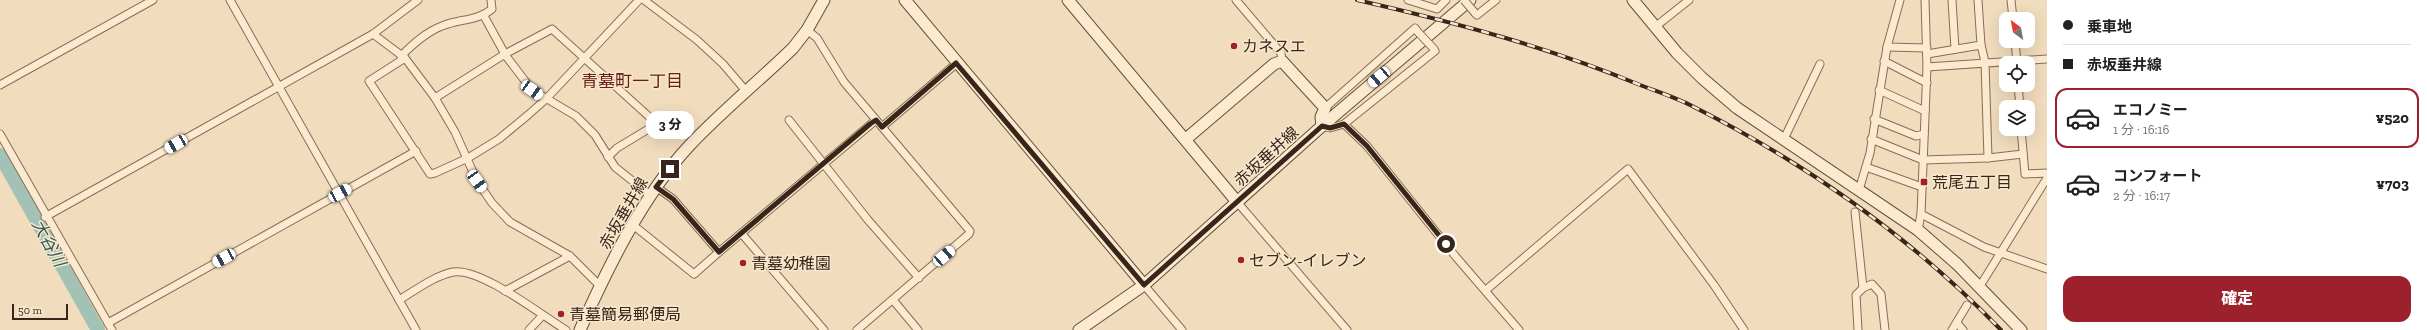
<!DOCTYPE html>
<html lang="ja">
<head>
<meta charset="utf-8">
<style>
  :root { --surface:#fff; --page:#f2f2f2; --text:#202124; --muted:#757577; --line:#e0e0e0; --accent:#9d212d }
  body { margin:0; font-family:"Zilla Slab","Noto Sans JP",serif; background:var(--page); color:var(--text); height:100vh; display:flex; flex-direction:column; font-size:15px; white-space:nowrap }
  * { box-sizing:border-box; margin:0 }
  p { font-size:13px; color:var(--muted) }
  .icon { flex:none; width:22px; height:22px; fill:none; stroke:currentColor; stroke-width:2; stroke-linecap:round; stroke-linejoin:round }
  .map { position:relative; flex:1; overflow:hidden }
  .side { display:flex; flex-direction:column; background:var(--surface); width:380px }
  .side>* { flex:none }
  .hud { display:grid; align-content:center; height:88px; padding:0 16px; background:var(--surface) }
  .needle { width:26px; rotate:328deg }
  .fabs { position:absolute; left:1999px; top:12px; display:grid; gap:8px }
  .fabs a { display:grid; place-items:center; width:36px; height:36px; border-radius:8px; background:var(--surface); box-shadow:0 4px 16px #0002; font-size:20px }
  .scale { position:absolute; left:12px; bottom:10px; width:56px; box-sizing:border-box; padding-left:4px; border:2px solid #38261b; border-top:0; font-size:11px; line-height:14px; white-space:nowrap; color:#38261b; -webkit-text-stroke:3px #f8e7cd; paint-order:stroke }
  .end { position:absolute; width:18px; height:18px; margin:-9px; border:5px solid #38261b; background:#fff; box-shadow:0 0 0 2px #fff }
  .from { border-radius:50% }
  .bubble { position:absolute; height:28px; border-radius:12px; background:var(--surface); box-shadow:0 4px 16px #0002; font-size:13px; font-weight:800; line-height:28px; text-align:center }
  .car { position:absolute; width:12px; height:24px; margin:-12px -6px; border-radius:5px; box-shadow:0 0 3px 1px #0007; background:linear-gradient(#fff 24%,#345 0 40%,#fff 0 76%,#345 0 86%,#fff 0) }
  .hud b { display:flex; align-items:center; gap:14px; height:38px; font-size:15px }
  .hud b+b { border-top:1px solid var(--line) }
  .hud i { width:10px; height:10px; background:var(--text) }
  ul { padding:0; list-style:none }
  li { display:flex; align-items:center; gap:12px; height:60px; margin:0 8px 6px; padding:0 8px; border:2px solid transparent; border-radius:12px }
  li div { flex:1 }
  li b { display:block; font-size:15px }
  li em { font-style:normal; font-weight:800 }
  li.current { border-color:var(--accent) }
  li>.icon { width:36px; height:36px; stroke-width:1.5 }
  .primary-button { display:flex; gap:8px; margin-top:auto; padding:8px 16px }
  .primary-button a { flex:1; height:46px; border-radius:12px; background:var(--accent); color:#fff; font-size:16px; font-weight:800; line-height:46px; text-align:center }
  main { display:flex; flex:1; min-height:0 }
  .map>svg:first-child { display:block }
</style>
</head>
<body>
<main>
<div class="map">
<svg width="2047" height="330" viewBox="0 0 2047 330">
  <rect width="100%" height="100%" fill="#f1dcbd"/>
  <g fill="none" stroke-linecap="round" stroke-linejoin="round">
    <path stroke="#a1c2b5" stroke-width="14" d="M 0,155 L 98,330"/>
    <defs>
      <g id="street">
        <path d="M 230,0 L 416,330"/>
        <path d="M 644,0 L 697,40 L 723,64 L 746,91"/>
        <path d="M 1236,0 L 1281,53 L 1282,61"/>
        <path d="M 1408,0 L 1437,9 L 1446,0"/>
        <path d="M 1952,0 L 1955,49"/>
        <path d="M 2011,0 L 2013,19"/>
        <path d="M 1475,13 L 1477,15 L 1496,0"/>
        <path d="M 484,16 L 506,56 L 532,90 L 576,116 L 595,135 L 615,167 L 650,195"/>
        <path d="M 1655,27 L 1689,0"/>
        <path d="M 807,30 L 817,38 L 844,82 L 970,231 L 969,234 L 857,330"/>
        <path d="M 373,34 L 405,58 L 435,98 L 455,132 L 477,181 L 492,203 L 510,222 L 570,256 L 600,286"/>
        <path d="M 2015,41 L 2017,63"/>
        <path d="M 1981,45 L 1985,62 L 1988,158 L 2023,154"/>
        <path d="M 1887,47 L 1927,48"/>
        <path d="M 1927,54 L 1981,45 L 1978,0"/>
        <path d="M 401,56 C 413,44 426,32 442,26 C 458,19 478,21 492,9 L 491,0"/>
        <path d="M 405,58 L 369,81 L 430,174 L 435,173 L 468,158 L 499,139 L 528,115 L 546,99 L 639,0"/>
        <path d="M 1884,61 L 1927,83"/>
        <path d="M 1927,67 L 2047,59"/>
        <path d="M 0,85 L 153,0"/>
        <path d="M 2018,85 L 2020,107"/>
        <path d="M 1879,90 L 1925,111"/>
        <path d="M 435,98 L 505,54 L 552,29 L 655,122 L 655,125 L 617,148 L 608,157"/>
        <path d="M 1325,108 L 1415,28 L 1417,31"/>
        <path d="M 1874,119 L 1916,136 L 1924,134"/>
        <path d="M 789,120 L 868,220 L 919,278"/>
        <path d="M 1344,124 L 1367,146 L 1456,257 L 1519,330"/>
        <path d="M 1322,126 L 1330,128 L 1344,124 L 1435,51 L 1433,48"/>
        <path d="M 882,127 L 957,63"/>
        <path d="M 2021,129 L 2025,174 L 2047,173"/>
        <path d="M 0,134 L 112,330"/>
        <path d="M 1784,139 L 1820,64"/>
        <path d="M 1871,139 L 1923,160 L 1988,158"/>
        <path d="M 1866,167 L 1922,187"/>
        <path d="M 656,187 L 673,199 L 719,252 L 876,120"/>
        <path d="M 1859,190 L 1870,153 L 1887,47 L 1900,0"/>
        <path d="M 1238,203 L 1347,330"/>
        <path d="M 1855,212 L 1863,288"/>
        <path d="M 1921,214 L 1984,247 L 2047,269"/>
        <path d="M 45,217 L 373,34 L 418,0"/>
        <path d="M 633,225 L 694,274 L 719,252"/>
        <path d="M 1918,230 L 1921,214 L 1927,67 L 1925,0"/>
        <path d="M 742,234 L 824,330"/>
        <path d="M 1144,285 L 1182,330"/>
        <path d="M 1980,286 L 2047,178"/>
        <path d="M 1486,290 L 1628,169 L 1714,285 L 1744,330"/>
        <path d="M 505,291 L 570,256"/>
        <path d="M 399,300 C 416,290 434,276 453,272 C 480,267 541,315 566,330"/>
        <path d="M 893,300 L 918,330"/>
        <path d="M 108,323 L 416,151"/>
        <path d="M 1957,323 L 1963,330"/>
        <path d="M 529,330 L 542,316"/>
        <path d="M 1858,330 L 1856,295 L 1863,288 L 1872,284 L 1881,294 L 1885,330"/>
        <path d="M 1952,330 L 1967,305"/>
      </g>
      <g id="secondary">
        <path d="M 905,0 L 1144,285"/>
        <path d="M 1068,0 L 1238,203"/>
        <path d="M 1633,0 L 1677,53 L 1702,78 L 1737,108 L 1918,230 L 1957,264 L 2021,330"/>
        <path d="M 1186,139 L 1274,64 L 1282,61 L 1325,108 L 1321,117 L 1322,126"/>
        <path d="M 580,330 C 607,269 643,195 689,146 C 722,111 759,81 793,48 L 807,30 L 824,0"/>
        <path d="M 1079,330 L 1144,285 L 1322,126 L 1470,0"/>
      </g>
    </defs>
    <use href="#street" stroke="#8a6c55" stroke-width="9"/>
    <use href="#secondary" stroke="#6b4d38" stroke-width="13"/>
    <use href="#street" stroke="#fbead0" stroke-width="7"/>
    <use href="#secondary" stroke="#fbead0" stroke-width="11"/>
    <defs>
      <path id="rail" d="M 1357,0 C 1453,22 1549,47 1640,85 C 1658,92 1677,98 1694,107 C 1807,164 1913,239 2001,330"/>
    </defs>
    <use href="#rail" stroke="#38261b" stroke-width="4"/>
    <use href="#rail" stroke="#f8e7cd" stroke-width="2.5" stroke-dasharray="8" stroke-linecap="butt"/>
    <defs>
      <g id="street-bridge">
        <path d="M 1464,0 L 1475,13"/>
        <path d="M 1417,31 L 1433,48"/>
      </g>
    </defs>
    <use href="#street-bridge" stroke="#8a6c55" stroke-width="9" stroke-linecap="butt"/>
    <use href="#street-bridge" stroke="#fbead0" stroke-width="7"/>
  </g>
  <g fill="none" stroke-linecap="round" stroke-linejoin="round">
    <path stroke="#38261b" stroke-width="5" d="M 670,169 L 656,187 L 673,199 L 719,252 L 870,124 L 876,120 L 882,127 L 956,63 L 1144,285 L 1322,126 L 1330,128 L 1344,124 L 1367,146 L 1446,244"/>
  </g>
  <g fill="#9d212d" stroke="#f8e7cd" stroke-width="1.5">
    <circle cx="1234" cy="46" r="4"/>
    <rect x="1920" y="178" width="8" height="8" rx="2"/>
    <circle cx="1241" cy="260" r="4"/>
    <circle cx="743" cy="263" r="4"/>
    <circle cx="561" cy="314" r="4"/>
  </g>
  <g text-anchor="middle" stroke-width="3" stroke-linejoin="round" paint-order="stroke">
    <g font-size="16" fill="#38261b" stroke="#f8e7cd" text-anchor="start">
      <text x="1242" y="52">カネスエ</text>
      <text x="1932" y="188">荒尾五丁目</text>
      <text x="1249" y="266">セブン-イレブン</text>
      <text x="751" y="269">青墓幼稚園</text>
      <text x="569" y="320">青墓簡易郵便局</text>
    </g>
    <g font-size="16" fill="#38261b" stroke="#f8e7cd">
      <text transform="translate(1266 156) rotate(-42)" y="6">赤坂垂井線</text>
      <text transform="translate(623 213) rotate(-60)" y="6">赤坂垂井線</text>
    </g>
    <g font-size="17" fill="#682017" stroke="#f8e7cd">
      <text x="632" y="87">青墓町一丁目</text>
    </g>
    <g font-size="17" font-style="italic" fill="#295951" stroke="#f8e7cd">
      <text transform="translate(49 243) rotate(61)" y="6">大谷川</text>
    </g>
  </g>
</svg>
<div class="fabs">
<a><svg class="needle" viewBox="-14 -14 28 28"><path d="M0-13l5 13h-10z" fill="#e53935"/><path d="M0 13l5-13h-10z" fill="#757577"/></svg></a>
<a><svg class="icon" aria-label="locate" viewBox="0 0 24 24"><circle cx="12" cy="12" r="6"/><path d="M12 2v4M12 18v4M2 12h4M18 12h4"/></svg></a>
<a><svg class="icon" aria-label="layers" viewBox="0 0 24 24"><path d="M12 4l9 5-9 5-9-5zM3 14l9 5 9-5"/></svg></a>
</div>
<div class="scale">50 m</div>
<i class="end from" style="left:1446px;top:244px"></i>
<i class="end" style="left:670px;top:169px"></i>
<div class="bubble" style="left:646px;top:111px;width:48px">3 分</div>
<i class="car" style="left:1379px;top:77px;rotate:230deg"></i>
<i class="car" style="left:532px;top:90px;rotate:124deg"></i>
<i class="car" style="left:176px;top:144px;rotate:240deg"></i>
<i class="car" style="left:477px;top:181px;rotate:145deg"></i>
<i class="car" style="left:340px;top:193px;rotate:61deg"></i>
<i class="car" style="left:944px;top:256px;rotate:49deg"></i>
<i class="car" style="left:224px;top:258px;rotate:241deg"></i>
</div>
<section class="side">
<div class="hud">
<b><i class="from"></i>乗車地</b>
<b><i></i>赤坂垂井線</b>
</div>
<ul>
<li class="current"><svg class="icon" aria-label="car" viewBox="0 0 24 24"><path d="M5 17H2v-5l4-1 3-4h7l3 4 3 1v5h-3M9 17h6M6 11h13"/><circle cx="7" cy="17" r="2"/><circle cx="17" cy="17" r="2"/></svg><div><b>エコノミー</b><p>1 分 · 16:16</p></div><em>¥520</em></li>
<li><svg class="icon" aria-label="car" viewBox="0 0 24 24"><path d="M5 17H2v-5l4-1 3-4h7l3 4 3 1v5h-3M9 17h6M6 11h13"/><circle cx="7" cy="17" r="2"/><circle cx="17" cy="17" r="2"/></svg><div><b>コンフォート</b><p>2 分 · 16:17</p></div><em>¥703</em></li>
</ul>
<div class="primary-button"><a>確定</a></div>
</section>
</main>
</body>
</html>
